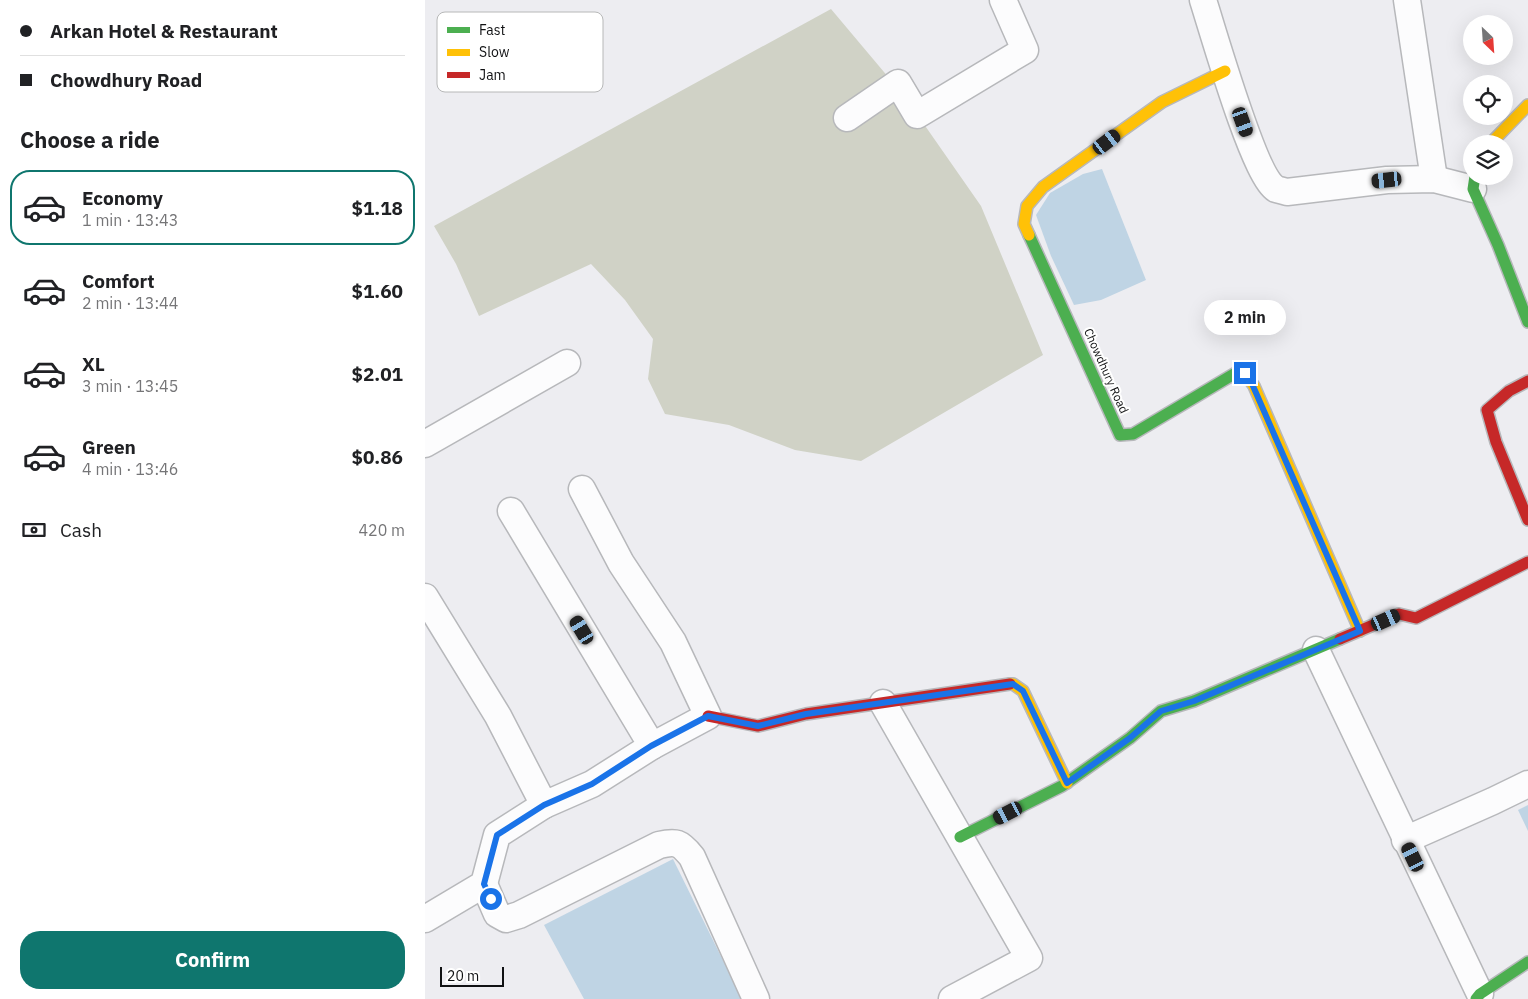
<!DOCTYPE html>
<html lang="en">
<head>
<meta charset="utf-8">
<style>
  :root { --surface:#fff; --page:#f2f2f2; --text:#202124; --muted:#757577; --line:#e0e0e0; --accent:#0f766e }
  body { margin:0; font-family:"IBM Plex Sans",sans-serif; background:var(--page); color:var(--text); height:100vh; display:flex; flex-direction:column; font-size:19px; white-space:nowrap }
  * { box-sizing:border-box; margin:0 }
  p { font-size:16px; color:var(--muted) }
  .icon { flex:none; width:28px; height:28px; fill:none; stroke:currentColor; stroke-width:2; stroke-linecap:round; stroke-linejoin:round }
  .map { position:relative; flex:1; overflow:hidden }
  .panel { display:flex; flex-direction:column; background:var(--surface); width:425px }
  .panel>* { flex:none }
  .top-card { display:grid; align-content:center; height:110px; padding:0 20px; background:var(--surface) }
  .needle { width:32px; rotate:155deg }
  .buttons { position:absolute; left:1038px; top:15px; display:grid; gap:10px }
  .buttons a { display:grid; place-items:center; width:50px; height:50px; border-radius:50%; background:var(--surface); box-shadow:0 5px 20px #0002; font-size:25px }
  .scale { position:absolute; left:15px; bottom:12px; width:64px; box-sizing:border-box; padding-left:5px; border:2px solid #101113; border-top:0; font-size:14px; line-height:18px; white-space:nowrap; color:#101113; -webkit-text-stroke:4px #fff; paint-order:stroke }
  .end { position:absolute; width:22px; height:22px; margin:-11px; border:6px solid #1a73e8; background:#fff; box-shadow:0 0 0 2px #fff }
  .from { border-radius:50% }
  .bubble { position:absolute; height:35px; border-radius:18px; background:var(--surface); box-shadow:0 5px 20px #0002; font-size:16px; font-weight:800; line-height:35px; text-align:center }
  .car { position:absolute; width:15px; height:30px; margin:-15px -8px; border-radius:6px; box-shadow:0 0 4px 1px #0007; background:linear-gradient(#222 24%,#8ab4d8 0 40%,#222 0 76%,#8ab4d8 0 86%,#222 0) }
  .top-card b { display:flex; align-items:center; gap:18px; height:48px; font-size:19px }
  .top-card b+b { border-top:1px solid var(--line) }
  .top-card i { width:12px; height:12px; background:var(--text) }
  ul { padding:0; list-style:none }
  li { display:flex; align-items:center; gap:15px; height:75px; margin:0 10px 8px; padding:0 10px; border:2px solid transparent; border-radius:20px }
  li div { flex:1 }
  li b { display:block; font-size:19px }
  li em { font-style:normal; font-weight:800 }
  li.selected { border-color:var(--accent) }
  li>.icon { width:45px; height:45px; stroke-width:1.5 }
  h2 { padding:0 20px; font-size:22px; line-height:60px }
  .pay { display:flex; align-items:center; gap:12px; height:55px; padding:0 20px; font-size:19px }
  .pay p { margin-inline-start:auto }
  .primary-button { display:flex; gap:10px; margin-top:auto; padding:10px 20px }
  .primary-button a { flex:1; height:58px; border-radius:20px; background:var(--accent); color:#fff; font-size:20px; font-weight:800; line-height:58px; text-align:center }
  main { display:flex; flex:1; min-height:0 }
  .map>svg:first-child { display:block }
</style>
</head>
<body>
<main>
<section class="panel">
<div class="top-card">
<b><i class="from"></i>Arkan Hotel &amp; Restaurant</b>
<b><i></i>Chowdhury Road</b>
</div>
<h2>Choose a ride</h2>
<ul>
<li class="selected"><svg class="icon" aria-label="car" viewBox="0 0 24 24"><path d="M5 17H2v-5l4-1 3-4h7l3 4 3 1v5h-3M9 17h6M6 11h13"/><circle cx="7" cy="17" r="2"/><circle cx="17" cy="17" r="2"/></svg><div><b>Economy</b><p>1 min · 13:43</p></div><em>$1.18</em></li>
<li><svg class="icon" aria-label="car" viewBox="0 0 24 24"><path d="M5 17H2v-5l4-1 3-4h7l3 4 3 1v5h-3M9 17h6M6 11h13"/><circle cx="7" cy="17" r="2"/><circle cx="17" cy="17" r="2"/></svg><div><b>Comfort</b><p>2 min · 13:44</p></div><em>$1.60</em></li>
<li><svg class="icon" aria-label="car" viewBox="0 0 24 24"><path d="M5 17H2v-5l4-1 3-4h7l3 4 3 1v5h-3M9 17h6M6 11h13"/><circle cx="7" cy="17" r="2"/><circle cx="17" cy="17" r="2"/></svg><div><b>XL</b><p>3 min · 13:45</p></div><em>$2.01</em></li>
<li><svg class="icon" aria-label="car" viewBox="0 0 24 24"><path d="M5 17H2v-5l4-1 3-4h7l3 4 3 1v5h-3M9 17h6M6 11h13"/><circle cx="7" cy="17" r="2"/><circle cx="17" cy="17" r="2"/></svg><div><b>Green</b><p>4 min · 13:46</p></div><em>$0.86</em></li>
</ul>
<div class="pay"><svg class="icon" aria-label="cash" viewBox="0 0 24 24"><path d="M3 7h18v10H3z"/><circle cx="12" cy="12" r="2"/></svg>Cash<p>420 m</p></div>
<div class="primary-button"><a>Confirm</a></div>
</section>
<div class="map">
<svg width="1103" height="999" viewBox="0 0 1103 999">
  <rect width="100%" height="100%" fill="#ededf1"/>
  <path fill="#d0d2c6" d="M 406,9 L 480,97 L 556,206 L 618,355 L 436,461 L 370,450 L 304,425 L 240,414 L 223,379 L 228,339 L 200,300 L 166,264 L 54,316 L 31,264 L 9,226 Z"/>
  <g fill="#bfd4e4">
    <path d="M 677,169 L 721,280 L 676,300 L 649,305 L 626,256 L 611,215 L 625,193 L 658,174 Z"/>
    <path d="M 1103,805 L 1103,831 L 1093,810 Z"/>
    <path d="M 248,859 L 317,999 L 159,999 L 119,925 Z"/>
  </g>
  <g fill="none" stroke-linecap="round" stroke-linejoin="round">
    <defs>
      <g id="street">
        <path d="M 778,0 C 788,31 829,176 851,189 C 854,190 859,191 862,192 L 962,180 L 1009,179 L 1048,189"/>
        <path d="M 982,0 L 1009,179"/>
        <path d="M 422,118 L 473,83 L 492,115 L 600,50 L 578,0"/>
        <path d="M 0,444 L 142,363"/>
        <path d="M 157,489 L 196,563 L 248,642 L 283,716 L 227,746"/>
        <path d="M 86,511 L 227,746 L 167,784 L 119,805"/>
        <path d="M 0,597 L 73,716 L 119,805 L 72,835 L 59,884 L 0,919"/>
        <path d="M 891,650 L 1055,994"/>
        <path d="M 458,703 L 604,958 L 527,999"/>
        <path d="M 980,840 L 1068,801 L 1103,784"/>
        <path d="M 59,884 L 72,914 L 81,919 L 94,915 L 234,845 C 251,841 255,842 267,857 L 331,999"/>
      </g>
      <g id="fast">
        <path d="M 1050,176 L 1048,189 L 1073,245 L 1103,322"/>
        <path d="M 604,235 L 695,435 L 708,434 L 809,374 L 820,373 L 821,375"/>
        <path d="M 535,837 L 637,786 L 705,738 L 736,711 L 769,701 L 915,639"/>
        <path d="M 1051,999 L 1055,994 L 1103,962"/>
      </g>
      <g id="slow">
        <path d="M 1065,144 L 1103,105"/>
        <path d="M 604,235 L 599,224 L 602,206 L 618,187 L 737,102 L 800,71"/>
        <path d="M 821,375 L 829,386 L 935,631"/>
        <path d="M 585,684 L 588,684 L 598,691 L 642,783"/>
      </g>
      <g id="jam">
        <path d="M 1103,381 L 1084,391 L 1062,410 L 1071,442 L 1103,520"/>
        <path d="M 915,639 L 974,614 L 991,618 L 1103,562"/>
        <path d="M 283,716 L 333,726 L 381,714 L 585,684"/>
      </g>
    </defs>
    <use href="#street" stroke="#b7b8bb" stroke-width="29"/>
    <use href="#fast" stroke="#b7b8bb" stroke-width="14"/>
    <use href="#slow" stroke="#b7b8bb" stroke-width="14"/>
    <use href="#jam" stroke="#b7b8bb" stroke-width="14"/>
    <use href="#street" stroke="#fcfcfd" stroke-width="26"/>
    <use href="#fast" stroke="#4caf50" stroke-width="11"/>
    <use href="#slow" stroke="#ffc107" stroke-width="11"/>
    <use href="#jam" stroke="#c62828" stroke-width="11"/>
  </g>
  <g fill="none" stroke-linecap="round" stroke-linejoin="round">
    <path stroke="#1a73e8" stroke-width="6" d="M 66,899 L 59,884 L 72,835 L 119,805 L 167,784 L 226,746 L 283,716 L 333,726 L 381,714 L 588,684 L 598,691 L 642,783 L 705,738 L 736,711 L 769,701 L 935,631 L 828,386 L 820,373"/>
  </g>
  <g text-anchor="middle" stroke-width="4" stroke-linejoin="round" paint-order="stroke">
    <g font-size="12" fill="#101113" stroke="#fff">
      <text transform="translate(681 371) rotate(66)" y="4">Chowdhury Road</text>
    </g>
  </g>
  <rect x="12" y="12" width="166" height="80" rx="8" fill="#fff" stroke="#b7b8b8" stroke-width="1"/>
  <rect x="22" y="27" width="23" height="6" fill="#4caf50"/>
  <rect x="22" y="49" width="23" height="7" fill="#ffc107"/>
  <rect x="22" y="72" width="23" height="6" fill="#c62828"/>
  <g font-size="14" fill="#101113">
    <text x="54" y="35">Fast</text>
    <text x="54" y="57">Slow</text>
    <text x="54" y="80">Jam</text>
  </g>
</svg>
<div class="buttons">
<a><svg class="needle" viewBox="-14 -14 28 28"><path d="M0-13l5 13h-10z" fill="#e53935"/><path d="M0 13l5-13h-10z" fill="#757577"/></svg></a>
<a><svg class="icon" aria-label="locate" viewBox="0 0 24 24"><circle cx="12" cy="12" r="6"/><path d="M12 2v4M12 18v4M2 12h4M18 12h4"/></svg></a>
<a><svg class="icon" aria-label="layers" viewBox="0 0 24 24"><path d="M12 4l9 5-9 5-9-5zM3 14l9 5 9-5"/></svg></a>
</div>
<div class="scale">20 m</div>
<i class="end from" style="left:66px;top:899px"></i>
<i class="end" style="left:820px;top:373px"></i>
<div class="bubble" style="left:779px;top:300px;width:82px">2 min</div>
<i class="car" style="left:818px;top:122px;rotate:160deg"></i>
<i class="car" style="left:682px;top:142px;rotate:53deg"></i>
<i class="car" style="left:962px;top:180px;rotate:264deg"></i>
<i class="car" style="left:961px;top:620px;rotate:66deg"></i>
<i class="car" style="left:157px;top:630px;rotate:329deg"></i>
<i class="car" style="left:583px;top:813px;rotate:243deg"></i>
<i class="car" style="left:988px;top:857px;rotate:334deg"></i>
</div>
</main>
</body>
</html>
